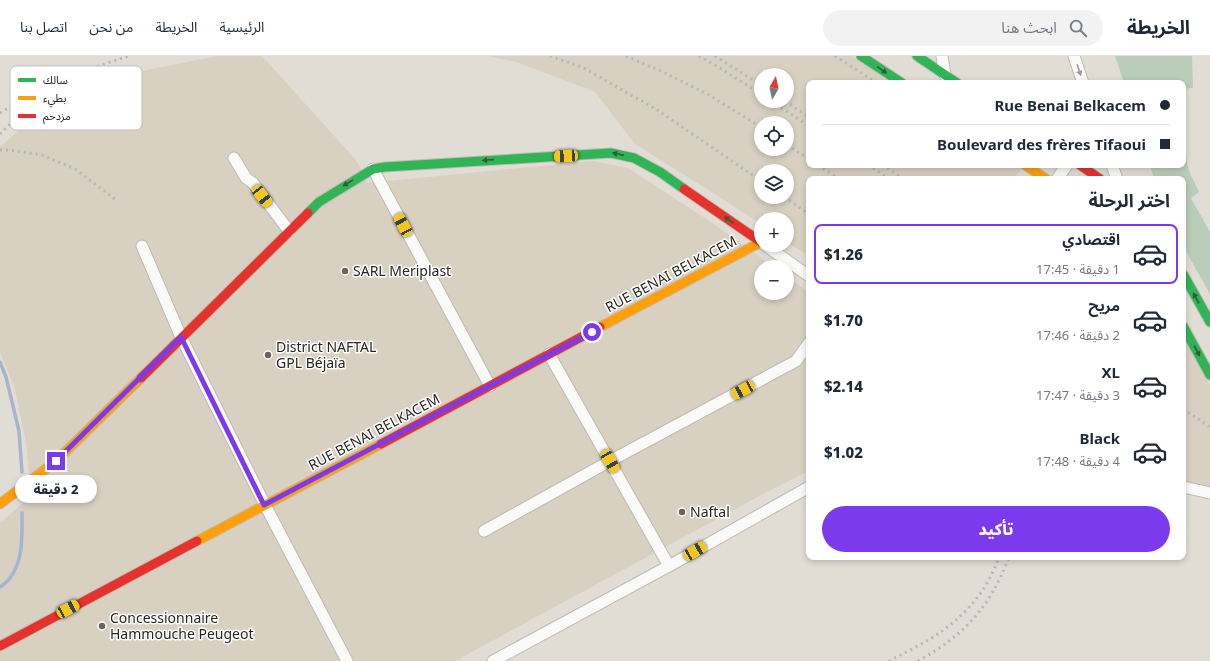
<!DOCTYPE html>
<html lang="ar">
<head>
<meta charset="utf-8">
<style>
  :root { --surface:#fff; --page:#f2f2f3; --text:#1f2937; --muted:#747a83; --line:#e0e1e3; --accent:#7c3aed }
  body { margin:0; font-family:"Noto Sans","Noto Sans Arabic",sans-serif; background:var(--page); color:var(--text); direction:rtl; height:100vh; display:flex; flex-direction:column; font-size:15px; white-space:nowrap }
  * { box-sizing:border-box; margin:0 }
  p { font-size:13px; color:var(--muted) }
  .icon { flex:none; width:22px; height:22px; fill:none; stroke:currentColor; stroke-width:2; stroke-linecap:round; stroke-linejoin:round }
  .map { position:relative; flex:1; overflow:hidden; direction:ltr }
  .sheet { position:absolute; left:806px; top:120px; width:380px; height:384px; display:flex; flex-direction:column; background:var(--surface); border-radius:8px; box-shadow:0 2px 6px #0003; direction:rtl }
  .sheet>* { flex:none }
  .guide { position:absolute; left:806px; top:24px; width:380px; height:88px; border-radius:8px; box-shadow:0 2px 6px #0003; direction:rtl; display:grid; align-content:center; height:88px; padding:0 16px; background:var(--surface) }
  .needle { width:26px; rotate:9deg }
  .buttons { position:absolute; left:754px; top:12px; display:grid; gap:8px }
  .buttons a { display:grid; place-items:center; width:40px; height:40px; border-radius:50%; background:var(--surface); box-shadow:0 2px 6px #0003; font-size:20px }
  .end { position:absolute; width:18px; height:18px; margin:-9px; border:5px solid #7c3aed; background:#fff; box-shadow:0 0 0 2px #fff }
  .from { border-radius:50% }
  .bubble { position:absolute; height:28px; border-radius:14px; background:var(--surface); box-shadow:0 2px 6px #0003; font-size:13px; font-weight:800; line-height:28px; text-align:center; direction:rtl }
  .car { position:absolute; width:12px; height:24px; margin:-12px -6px; border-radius:5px; box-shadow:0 0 3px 1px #0007; background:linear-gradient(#f5c518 24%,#345 0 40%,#f5c518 0 76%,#345 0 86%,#f5c518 0) }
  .guide b { display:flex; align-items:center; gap:14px; height:38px; font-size:15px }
  .guide b+b { border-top:1px solid var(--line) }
  .guide i { width:10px; height:10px; background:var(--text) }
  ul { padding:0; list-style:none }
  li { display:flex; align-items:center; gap:12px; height:60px; margin:0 8px 6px; padding:0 8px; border:2px solid transparent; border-radius:8px }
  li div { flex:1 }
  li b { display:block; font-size:15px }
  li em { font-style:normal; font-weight:800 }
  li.current { border-color:var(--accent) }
  li>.icon { width:36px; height:36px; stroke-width:1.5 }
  h2 { padding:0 16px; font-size:18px; line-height:48px }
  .primary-button { display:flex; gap:8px; margin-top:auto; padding:8px 16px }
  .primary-button a { flex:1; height:46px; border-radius:24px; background:var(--accent); color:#fff; font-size:16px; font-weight:800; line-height:46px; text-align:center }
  header { display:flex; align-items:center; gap:24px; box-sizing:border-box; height:56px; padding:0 20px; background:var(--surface); border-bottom:1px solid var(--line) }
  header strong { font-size:19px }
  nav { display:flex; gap:22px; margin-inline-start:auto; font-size:14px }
  .search { width:280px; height:36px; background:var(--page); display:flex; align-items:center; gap:10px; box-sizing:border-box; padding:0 14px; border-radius:22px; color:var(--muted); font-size:15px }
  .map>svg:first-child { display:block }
</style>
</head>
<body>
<header>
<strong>الخريطة</strong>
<div class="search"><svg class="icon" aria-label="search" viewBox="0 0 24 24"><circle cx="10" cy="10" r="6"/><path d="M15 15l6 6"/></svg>ابحث هنا</div>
<nav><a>الرئيسية</a><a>الخريطة</a><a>من نحن</a><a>اتصل بنا</a></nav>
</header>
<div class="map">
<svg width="1210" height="605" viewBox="0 0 1210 605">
  <rect width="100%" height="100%" fill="#e1ddd5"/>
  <g fill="#d8d0c1" fill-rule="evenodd">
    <path d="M 217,0 L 262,0 L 356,104 L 368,127 L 593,105 L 628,112 L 711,166 L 774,211 L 761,211 L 761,237 L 787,237 L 787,221 L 809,236 L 809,415 L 763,438 L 455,605 L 0,605 L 0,467 L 31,440 L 26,386 L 14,330 L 0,296 L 0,91 L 19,74 L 60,48 L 91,25 Z"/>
    <path d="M 488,0 L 852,0 L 893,27 L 809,27 L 809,109 L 1016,109 L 1021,113 L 1014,123 L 809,123 L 809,200 L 787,186 L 787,163 L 761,163 L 761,168 L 718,140 L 635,88 L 595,36 L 516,6 ZM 761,19 L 787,19 L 787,45 L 761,45 ZM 761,67 L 787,67 L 787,93 L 761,93 ZM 761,115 L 787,115 L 787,141 L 761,141 Z"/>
    <path d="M 1183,280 L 1210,329 L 1210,435 L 1183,430 Z"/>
  </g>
  <g fill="#bacdb8">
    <path d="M 1115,0 L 1192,0 L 1193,32 L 1183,33 L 1183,27 L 1124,27 Z"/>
    <path d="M 1183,55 L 1187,108 L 1189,115 L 1199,136 L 1191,142 L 1210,176 L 1210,238 L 1188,199 L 1183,188 L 1183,123 L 1154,123 L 1150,109 L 1183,109 Z"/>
  </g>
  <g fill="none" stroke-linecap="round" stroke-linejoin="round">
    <g stroke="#a7b4ce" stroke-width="3.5">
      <path d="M 0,306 L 6,321 L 19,375 L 22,416"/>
      <path d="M 0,531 C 3,529 7,526 9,523 C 24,505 22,478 22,457"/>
    </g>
    <defs>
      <g id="street">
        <path d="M 942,0 L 945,19"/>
        <path d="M 1074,0 L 1083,27"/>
        <path d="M 234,102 L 246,122 L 253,127 L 289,175"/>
        <path d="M 1112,109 L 1117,123"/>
        <path d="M 373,113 L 490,330"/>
        <path d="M 1057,123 L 1067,109"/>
        <path d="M 765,189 L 809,220"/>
        <path d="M 142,190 L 181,281 L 265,449 L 347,605"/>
        <path d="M 549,298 L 669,510"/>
        <path d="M 1183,431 L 1210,437"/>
        <path d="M 484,475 L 610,405 L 796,305 L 809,287"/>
        <path d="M 493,605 L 669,510 L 809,431"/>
      </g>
      <g id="fast">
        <path d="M 861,0 L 902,27"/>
        <path d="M 917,0 L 957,27"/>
        <path d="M 308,157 L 319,146 L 373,113 L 385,111 L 611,97 L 634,102 L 660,116 L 684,133"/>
        <path d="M 1183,218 L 1210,266"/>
        <path d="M 1183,270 L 1210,319"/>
      </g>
      <g id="slow">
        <path d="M 1025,109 L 1046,123"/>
        <path d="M 600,271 L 761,186"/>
        <path d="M 0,448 L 56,405 L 141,322"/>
        <path d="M 197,485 L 381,388"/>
      </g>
      <g id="jam">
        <path d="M 1080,109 L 1100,123"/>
        <path d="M 684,133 L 761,186"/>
        <path d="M 141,322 L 308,157"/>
        <path d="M 381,388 L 600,271"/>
        <path d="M 0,590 L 197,485"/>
      </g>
    </defs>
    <use href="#street" stroke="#bebbb5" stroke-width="13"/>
    <use href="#fast" stroke="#bebbb5" stroke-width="11"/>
    <use href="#slow" stroke="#bebbb5" stroke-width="11"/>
    <use href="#jam" stroke="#bebbb5" stroke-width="11"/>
    <use href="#street" stroke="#fafaf9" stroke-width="11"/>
    <use href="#fast" stroke="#30b455" stroke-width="9"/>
    <use href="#slow" stroke="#ff9f0a" stroke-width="9"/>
    <use href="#jam" stroke="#e5322d" stroke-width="9"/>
    <g stroke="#b8b7b5" stroke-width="3" stroke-dasharray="2 4" stroke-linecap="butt">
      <path d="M 550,0 L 582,11 L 659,55 L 761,125"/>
      <path d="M 626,0 L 663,16 L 707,38 L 761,71"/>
      <path d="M 699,0 L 715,9 L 761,38"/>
      <path d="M 715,0 L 761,29"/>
      <path d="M 835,0 L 877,27"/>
      <path d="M 771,45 L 809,70"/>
      <path d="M 785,45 L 809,61"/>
      <path d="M 0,57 L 20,45 L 89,13 L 129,0"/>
      <path d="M 0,78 C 17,60 39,45 60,32"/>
      <path d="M 787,89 L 809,103"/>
      <path d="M 0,94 L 10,94 L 42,99 L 75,113 L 116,144"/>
      <path d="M 818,109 L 839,123"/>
      <path d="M 868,109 L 890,123"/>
      <path d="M 882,109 L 904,123"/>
      <path d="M 784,141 L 809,158"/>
      <path d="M 1183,353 L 1210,371"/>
      <path d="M 889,605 C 906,596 927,586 942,575 C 969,556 988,532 999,501"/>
      <path d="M 918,605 C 965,579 990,551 1009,501"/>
    </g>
  </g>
  <defs><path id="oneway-solid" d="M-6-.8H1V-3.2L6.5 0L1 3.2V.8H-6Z"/></defs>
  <g fill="#2c5f36">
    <use href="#oneway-solid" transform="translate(882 14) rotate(34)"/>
    <use href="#oneway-solid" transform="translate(618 98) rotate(-167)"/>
    <use href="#oneway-solid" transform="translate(488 104) rotate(176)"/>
    <use href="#oneway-solid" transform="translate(348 127) rotate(149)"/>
    <use href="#oneway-solid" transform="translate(729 164) rotate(-145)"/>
    <use href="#oneway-solid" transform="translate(1196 242) rotate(-119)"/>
    <use href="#oneway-solid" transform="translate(1197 295) rotate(61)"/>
  </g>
  <use fill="#9c9b98" href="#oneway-solid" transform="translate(1079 14) rotate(71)"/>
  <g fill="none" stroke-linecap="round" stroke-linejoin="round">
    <path stroke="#7c3aed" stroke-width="5" d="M 56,405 L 181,281 L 264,449 L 592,276"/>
  </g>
  <g fill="#696660" stroke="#fff" stroke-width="1.5">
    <circle cx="345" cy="215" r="4"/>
    <circle cx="268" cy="299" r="4"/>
    <circle cx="682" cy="456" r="4"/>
    <circle cx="102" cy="570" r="4"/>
  </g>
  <g text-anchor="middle" stroke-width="3" stroke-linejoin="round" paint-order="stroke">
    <g font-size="14" fill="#292621" stroke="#fff" text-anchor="start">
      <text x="353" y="220">SARL Meriplast</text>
      <text x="276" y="296">District NAFTAL<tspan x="276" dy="16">GPL Béjaïa</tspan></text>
      <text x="690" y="461">Naftal</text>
      <text x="110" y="567">Concessionnaire<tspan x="110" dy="16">Hammouche Peugeot</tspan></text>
    </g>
    <g font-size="14" fill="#292621" stroke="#fff">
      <text transform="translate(671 218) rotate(-28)" y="5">RUE BENAI BELKACEM</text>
      <text transform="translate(374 376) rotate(-28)" y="5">RUE BENAI BELKACEM</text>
    </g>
  </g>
  <rect x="10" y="10" width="132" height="64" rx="6" fill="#fff" stroke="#bfbebc" stroke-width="1"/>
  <rect x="18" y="22" width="18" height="4" fill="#30b455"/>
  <rect x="18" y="40" width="18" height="4" fill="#ff9f0a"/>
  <rect x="18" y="58" width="18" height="4" fill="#e5322d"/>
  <g font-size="11" fill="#292621">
    <text x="43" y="28">سالك</text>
    <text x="43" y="46">بطيء</text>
    <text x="43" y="64">مزدحم</text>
  </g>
</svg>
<div class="buttons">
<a><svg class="needle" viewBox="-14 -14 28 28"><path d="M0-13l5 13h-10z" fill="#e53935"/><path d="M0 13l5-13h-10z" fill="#747a83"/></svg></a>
<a><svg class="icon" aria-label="locate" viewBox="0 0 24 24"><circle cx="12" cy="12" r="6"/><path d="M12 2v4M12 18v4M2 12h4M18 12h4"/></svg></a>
<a><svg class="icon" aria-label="layers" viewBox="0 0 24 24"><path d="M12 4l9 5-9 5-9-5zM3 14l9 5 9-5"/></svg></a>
<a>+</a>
<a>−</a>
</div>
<i class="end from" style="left:592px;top:276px"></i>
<i class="end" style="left:56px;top:405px"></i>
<div class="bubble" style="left:15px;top:419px;width:82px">2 دقيقة</div>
<i class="car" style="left:566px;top:100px;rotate:267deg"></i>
<i class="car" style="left:262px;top:140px;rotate:142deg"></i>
<i class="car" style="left:403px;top:169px;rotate:332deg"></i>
<i class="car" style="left:743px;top:334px;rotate:242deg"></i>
<i class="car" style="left:610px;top:405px;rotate:150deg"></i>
<i class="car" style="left:695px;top:495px;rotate:60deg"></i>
<i class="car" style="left:68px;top:553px;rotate:62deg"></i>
<div class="guide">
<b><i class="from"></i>Rue Benai Belkacem</b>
<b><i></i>Boulevard des frères Tifaoui</b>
</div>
<section class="sheet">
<h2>اختر الرحلة</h2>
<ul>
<li class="current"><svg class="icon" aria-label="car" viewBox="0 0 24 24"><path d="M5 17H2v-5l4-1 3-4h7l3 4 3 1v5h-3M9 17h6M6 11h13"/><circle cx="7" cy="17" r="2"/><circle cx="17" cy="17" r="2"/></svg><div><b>اقتصادي</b><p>1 دقيقة · 17:45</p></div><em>$1.26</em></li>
<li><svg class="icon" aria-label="car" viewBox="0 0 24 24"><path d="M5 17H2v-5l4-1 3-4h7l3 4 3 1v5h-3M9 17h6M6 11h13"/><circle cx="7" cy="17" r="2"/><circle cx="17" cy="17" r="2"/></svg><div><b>مريح</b><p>2 دقيقة · 17:46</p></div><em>$1.70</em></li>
<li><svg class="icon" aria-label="car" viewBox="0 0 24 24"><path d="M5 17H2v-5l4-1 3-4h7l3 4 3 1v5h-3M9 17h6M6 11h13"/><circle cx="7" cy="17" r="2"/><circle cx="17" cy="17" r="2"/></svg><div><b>XL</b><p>3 دقيقة · 17:47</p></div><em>$2.14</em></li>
<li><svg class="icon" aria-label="car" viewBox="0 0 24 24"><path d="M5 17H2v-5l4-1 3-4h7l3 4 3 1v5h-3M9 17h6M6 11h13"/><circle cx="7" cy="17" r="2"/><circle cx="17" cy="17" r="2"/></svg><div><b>Black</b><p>4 دقيقة · 17:48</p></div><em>$1.02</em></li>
</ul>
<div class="primary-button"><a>تأكيد</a></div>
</section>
</div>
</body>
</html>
